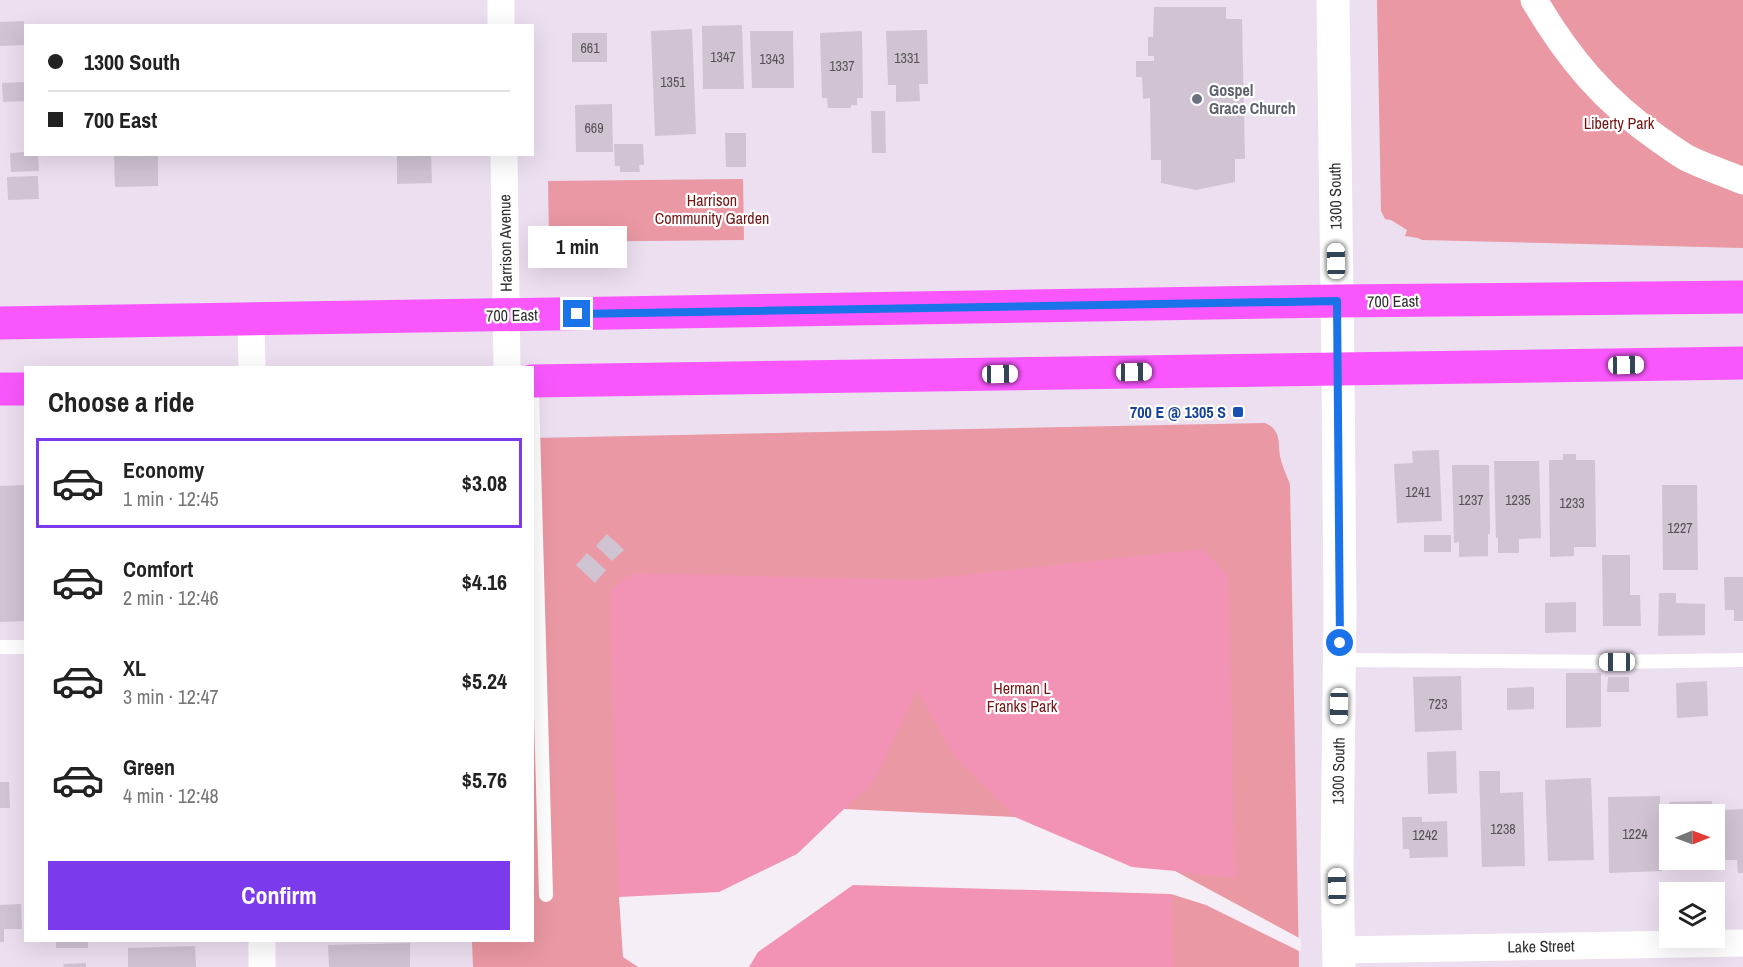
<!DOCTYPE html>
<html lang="en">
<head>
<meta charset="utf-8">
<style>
  :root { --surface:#fff; --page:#f2f2f2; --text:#222; --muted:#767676; --line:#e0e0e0; --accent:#7c3aed }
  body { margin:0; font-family:"Archivo Narrow",sans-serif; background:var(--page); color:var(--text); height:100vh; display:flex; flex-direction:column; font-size:22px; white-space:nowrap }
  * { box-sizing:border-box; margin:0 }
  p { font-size:20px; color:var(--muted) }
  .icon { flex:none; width:33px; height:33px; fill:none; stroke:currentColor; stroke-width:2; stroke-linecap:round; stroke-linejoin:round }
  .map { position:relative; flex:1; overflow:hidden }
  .sheet { position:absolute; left:24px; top:366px; width:510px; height:576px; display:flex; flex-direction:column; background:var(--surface); border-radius:0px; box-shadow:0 6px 24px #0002 }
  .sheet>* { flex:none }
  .banner { position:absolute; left:24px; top:24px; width:510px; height:132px; border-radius:0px; box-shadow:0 6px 24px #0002; display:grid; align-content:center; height:132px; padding:0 24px; background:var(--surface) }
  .needle { width:39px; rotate:89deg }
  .controls { position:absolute; left:1659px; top:804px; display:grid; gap:12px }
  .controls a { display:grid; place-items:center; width:66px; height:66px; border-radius:0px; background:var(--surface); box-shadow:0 6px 24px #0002; font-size:30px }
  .end { position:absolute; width:27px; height:27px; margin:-14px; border:8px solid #1a73e8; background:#fff; box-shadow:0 0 0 3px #fff }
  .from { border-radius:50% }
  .bubble { position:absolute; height:42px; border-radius:0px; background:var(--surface); box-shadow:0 6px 24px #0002; font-size:20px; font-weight:700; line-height:42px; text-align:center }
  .car { position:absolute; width:18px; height:36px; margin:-18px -9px; border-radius:8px; box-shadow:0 0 4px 2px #0007; background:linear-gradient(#fff 24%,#345 0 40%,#fff 0 76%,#345 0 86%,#fff 0) }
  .banner b { display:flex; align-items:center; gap:21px; height:57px; font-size:22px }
  .banner b+b { border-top:2px solid var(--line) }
  .banner i { width:15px; height:15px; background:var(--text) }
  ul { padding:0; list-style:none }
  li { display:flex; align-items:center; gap:18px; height:90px; margin:0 12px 9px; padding:0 12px; border:3px solid transparent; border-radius:0px }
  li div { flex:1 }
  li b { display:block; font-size:22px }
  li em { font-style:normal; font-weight:700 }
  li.selected { border-color:var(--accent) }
  li>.icon { width:54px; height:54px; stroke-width:1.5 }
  h2 { padding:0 24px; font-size:27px; line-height:72px }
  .cta { display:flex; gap:12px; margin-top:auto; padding:12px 24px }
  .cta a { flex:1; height:69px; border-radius:0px; background:var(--accent); color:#fff; font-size:24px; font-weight:700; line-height:69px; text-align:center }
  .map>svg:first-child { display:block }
</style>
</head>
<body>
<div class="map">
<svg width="1743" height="967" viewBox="0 0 1743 967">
  <rect width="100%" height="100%" fill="#ecdff0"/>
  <g fill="#ea98a3">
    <path d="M 1377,0 L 1743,0 L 1743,248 L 1422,240 L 1418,238 L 1405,236 L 1407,230 L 1391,220 L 1385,219 L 1381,211 Z"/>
    <path d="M 743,179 L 744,240 L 553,242 L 549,237 L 548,181 Z"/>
    <path d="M 1265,423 C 1281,430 1278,441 1280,456 C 1282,465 1286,475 1290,484 L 1299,967 L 473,967 L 472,941 L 532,940 L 533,438 Z"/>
  </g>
  <g fill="#f293b6">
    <path d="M 1203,549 L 1228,576 L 1235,878 L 1132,867 L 1016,818 L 955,757 L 917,690 L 874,781 L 797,854 L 719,892 L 619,897 L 610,590 L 633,573 L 918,580 Z"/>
    <path d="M 853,885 L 1171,894 L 1173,967 L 749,967 L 758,952 Z"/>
  </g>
  <path fill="#f6eef7" d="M 844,809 L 1015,817 L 1132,867 L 1175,871 L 1301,939 L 1301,952 L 1206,905 L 1171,894 L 853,885 L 758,952 L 749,967 L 638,967 L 623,957 L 619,897 L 719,892 L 797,854 Z"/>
  <g fill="#d0c3d2">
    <path d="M 1154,7 L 1226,7 L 1226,19 L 1242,19 L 1245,159 L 1235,159 L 1235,182 L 1196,190 L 1161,183 L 1161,160 L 1151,160 L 1150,98 L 1143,99 L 1142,77 L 1136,77 L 1136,61 L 1154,61 L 1154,56 L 1148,56 L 1148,37 L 1153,37 Z"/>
    <path d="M 24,21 L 25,45 L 0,46 L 0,22 Z"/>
    <path d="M 742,25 L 744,89 L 703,89 L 702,26 Z"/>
    <path d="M 692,29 L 696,134 L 655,136 L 651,31 Z"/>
    <path d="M 927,30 L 928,84 L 919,84 L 920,101 L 896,102 L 896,85 L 888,85 L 886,31 Z"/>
    <path d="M 750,31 L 793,31 L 794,88 L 752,88 Z"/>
    <path d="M 862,31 L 863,98 L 857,98 L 857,105 L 851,105 L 851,108 L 828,108 L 827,98 L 822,98 L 820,33 Z"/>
    <rect x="572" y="33" width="35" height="29"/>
    <path d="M 26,82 L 26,101 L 3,102 L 2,83 Z"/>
    <path d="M 612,104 L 613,152 L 576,152 L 575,105 Z"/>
    <path d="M 871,111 L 885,111 L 886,153 L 872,153 Z"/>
    <path d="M 725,133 L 746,133 L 746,167 L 726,167 Z"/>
    <path d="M 614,144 L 643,144 L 644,165 L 639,165 L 640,172 L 620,172 L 620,166 L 615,166 Z"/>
    <path d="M 26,152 L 26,154 L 38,154 L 39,171 L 11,172 L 10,153 Z"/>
    <path d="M 114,154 L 158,154 L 158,186 L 115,187 Z"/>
    <path d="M 397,154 L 431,154 L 432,183 L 397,184 Z"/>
    <path d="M 38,176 L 39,199 L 8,200 L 7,177 Z"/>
    <path d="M 1439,450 L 1442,521 L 1397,523 L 1394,464 L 1413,463 L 1412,451 Z"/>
    <path d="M 1563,454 L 1576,454 L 1576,460 L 1595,460 L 1596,547 L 1574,547 L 1574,556 L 1550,557 L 1549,460 L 1563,460 Z"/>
    <path d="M 1494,461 L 1539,461 L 1541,538 L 1519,539 L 1519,553 L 1498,553 L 1498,538 L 1496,538 Z"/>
    <path d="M 1452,465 L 1489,465 L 1490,534 L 1488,534 L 1488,556 L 1459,557 L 1459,542 L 1454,543 Z"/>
    <path d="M 26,485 L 26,621 L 0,622 L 0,486 Z"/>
    <path d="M 1662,485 L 1697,485 L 1698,570 L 1663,570 Z"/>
    <path d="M 607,534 L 624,550 L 612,561 L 596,546 Z"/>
    <rect x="1424" y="535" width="27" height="17"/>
    <path d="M 587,553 L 606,570 L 595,583 L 576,565 Z"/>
    <path d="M 1602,555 L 1630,555 L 1630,595 L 1640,595 L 1641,626 L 1603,626 Z"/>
    <path d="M 1724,577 L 1743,577 L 1743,621 L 1734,621 L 1734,610 L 1725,610 Z"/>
    <path d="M 1659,593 L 1676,593 L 1676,603 L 1705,604 L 1705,635 L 1658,636 Z"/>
    <path d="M 1576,602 L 1576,632 L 1545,633 L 1545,603 Z"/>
    <path d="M 1566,673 L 1601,673 L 1601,727 L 1566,728 Z"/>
    <path d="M 1461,676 L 1462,730 L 1415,732 L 1413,677 Z"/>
    <path d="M 1608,677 L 1629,677 L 1629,692 L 1607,692 Z"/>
    <path d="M 1707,681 L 1708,716 L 1677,718 L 1676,683 Z"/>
    <path d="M 1534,687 L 1534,709 L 1507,710 L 1507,688 Z"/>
    <path d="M 1456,751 L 1457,793 L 1428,794 L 1427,752 Z"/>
    <path d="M 1479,771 L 1500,771 L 1500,793 L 1523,792 L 1525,866 L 1482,867 Z"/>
    <path d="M 1591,778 L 1594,860 L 1548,861 L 1545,780 Z"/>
    <path d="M 0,782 L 9,782 L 10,808 L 0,808 Z"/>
    <path d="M 1660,796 L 1662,871 L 1609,873 L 1608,797 Z"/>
    <path d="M 1712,801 L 1712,814 L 1670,814 L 1669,802 Z"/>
    <path d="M 1743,809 L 1743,873 L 1738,873 L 1737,860 L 1721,860 L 1720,810 Z"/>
    <path d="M 1402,817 L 1422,817 L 1422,822 L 1447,821 L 1448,857 L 1410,858 L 1409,849 L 1403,849 Z"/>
    <path d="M 1685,860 L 1714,860 L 1714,870 L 1686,870 Z"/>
    <path d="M 21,904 L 22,929 L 4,929 L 4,942 L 0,942 L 0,905 Z"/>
    <rect x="56" y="940" width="32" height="8"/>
    <path d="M 410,943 L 410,967 L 329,967 L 328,945 Z"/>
    <path d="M 195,946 L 196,967 L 128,967 L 128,948 Z"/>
    <path d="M 86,963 L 86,967 L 64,967 L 63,964 Z"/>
  </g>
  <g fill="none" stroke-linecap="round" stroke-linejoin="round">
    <g stroke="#fff" stroke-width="14">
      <path d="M 532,393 L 546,895"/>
      <path d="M 0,647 L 26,647"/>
      <path d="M 1339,660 L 1617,662 L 1743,660"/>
    </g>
    <g stroke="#fff" stroke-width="27">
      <path d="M 501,0 L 501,26"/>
      <path d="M 1534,0 C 1568,58 1604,101 1660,140 C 1669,146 1678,153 1687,158 C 1705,167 1725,173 1743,181"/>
      <path d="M 504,154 L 507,368"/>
      <path d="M 251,320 L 252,368"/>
      <path d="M 262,940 L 262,967"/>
      <path d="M 1338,950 L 1743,943"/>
    </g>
    <path stroke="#fff" stroke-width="33" d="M 1338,369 L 1340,610 L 1337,865 L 1339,967"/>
    <path stroke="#fff" stroke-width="33" d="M 1333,0 L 1338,369"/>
    <g stroke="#f957fd" stroke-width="33">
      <path d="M 0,323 L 1337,301 L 1743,297"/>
      <path d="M 532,381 L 1743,363"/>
      <path d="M 0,389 L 26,389"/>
    </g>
  </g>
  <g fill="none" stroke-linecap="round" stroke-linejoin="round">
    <path stroke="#1a73e8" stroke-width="8" d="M 577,314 L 1337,301 L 1340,643"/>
  </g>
  <circle fill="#6b7280" stroke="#fff" stroke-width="2" cx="1197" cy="99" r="6"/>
  <rect fill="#1a4fb4" stroke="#fff" stroke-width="2" x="1232" y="406" width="12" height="12" rx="3"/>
  <g text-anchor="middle" stroke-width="4.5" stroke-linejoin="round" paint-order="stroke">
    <g font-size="14" fill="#565357">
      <text x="590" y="53">661</text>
      <text x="723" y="62">1347</text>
      <text x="907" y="63">1331</text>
      <text x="772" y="64">1343</text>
      <text x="842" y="71">1337</text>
      <text x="673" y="87">1351</text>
      <text x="594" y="133">669</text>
      <text x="1418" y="497">1241</text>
      <text x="1471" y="505">1237</text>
      <text x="1518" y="505">1235</text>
      <text x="1572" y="508">1233</text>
      <text x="1680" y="533">1227</text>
      <text x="1438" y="709">723</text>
      <text x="1503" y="834">1238</text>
      <text x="1635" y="839">1224</text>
      <text x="1425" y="840">1242</text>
    </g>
    <g font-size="16" font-weight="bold" fill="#5b616d" stroke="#fff" text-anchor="start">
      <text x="1209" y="96">Gospel<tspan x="1209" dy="18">Grace Church</tspan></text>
    </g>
    <g font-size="16" fill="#741414" stroke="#fff">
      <text x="1619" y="129">Liberty Park</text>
      <text x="712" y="206">Harrison<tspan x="712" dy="18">Community Garden</tspan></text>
      <text x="1022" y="694">Herman L<tspan x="1022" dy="18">Franks Park</tspan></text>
    </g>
    <g font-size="16" fill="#2e2e2e" stroke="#fff">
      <text transform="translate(1335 196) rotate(-91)" y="6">1300 South</text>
      <text transform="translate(505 243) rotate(-91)" y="6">Harrison Avenue</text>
      <text transform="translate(1393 301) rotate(-1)" y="6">700 East</text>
      <text transform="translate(512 315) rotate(-1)" y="6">700 East</text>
      <text transform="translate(1338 771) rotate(-89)" y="6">1300 South</text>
      <text transform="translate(1541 946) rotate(-1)" y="6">Lake Street</text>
    </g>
    <g font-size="16" font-weight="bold" fill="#164399" stroke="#fff" text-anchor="end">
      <text x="1226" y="418">700 E @ 1305 S</text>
    </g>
  </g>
</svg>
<div class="controls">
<a><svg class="needle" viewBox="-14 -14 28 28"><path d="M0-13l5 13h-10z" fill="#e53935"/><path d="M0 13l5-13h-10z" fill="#767676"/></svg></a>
<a><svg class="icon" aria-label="layers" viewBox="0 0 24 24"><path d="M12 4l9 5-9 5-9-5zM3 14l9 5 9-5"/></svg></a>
</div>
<i class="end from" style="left:1340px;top:643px"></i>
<i class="end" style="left:577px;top:314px"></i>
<div class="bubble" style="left:528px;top:226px;width:99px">1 min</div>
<i class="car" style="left:1336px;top:261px;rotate:359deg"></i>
<i class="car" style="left:1626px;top:365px;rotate:89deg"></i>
<i class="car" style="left:1134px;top:372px;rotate:89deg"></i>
<i class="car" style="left:1000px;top:374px;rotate:89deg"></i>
<i class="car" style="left:1617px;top:662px;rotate:270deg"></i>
<i class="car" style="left:1339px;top:706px;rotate:181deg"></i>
<i class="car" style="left:1337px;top:886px;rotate:359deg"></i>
<div class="banner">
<b><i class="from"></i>1300 South</b>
<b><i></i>700 East</b>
</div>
<section class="sheet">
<h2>Choose a ride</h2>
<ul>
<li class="selected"><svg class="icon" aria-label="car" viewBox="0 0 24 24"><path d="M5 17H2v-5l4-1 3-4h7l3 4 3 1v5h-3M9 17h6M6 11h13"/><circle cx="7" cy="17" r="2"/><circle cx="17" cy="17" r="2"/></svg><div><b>Economy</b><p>1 min · 12:45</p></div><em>$3.08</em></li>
<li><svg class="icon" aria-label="car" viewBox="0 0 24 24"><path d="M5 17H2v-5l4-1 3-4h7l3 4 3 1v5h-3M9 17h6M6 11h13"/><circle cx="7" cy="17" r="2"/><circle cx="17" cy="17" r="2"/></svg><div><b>Comfort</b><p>2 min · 12:46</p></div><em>$4.16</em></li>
<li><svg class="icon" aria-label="car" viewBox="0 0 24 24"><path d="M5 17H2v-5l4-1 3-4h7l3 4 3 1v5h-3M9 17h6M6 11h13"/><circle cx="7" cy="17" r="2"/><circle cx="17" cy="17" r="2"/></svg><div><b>XL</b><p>3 min · 12:47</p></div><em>$5.24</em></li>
<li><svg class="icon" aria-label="car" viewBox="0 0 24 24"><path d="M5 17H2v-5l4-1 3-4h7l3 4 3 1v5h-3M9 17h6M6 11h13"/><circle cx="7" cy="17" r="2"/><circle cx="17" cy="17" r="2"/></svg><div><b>Green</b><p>4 min · 12:48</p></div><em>$5.76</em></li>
</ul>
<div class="cta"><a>Confirm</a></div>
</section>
</div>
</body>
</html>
